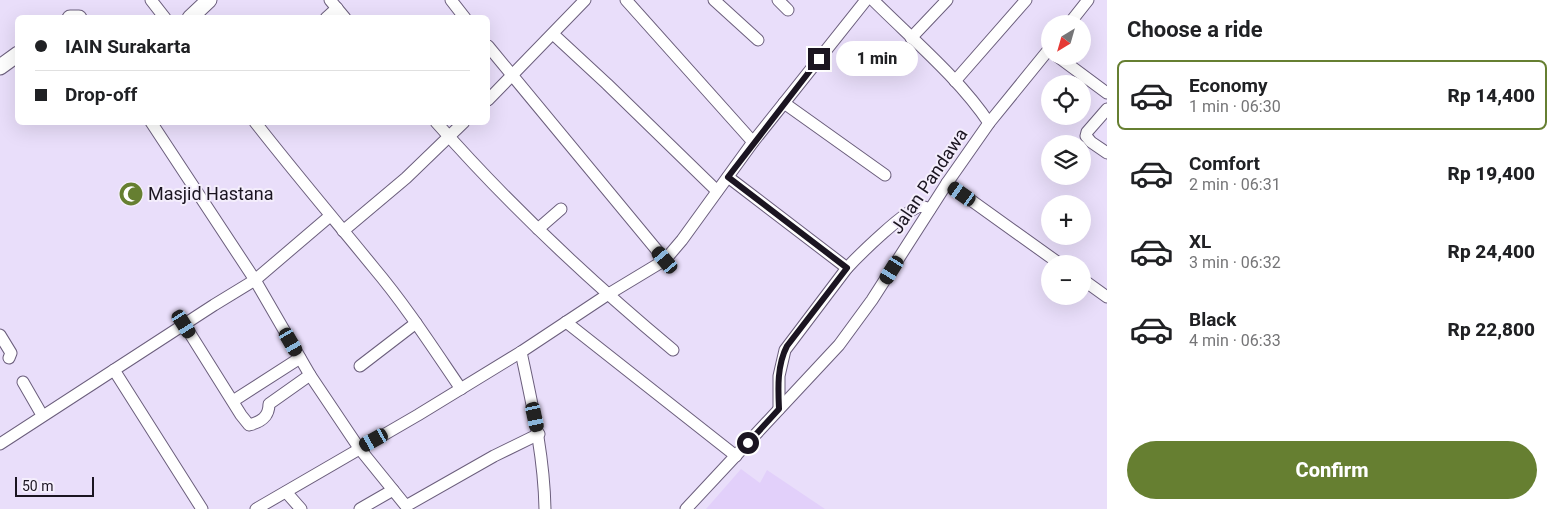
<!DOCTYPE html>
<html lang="en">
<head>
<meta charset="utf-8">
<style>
  :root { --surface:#fff; --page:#f6f6f6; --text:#202124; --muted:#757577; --line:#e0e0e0; --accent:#667f31 }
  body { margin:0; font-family:Roboto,sans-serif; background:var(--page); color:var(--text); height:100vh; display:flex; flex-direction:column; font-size:19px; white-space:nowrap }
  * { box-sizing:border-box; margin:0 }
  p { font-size:16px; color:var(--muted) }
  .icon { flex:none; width:28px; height:28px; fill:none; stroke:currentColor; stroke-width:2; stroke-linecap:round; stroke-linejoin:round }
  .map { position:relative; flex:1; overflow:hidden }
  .side { display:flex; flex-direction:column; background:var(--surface); width:450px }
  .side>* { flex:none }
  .banner { position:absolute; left:15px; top:15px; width:475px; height:110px; border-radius:8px; box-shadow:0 5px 20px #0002; display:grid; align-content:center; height:110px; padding:0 20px; background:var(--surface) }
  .needle { width:32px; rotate:217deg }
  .buttons { position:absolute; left:1041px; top:15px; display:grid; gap:10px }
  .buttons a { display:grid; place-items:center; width:50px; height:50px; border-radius:50%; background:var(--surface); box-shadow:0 5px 20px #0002; font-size:25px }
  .scale { position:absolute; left:15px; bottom:12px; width:79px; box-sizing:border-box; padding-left:5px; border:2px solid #1b1521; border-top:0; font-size:14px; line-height:18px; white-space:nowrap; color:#1b1521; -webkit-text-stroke:4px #f4eefc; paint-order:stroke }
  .end { position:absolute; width:22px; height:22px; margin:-11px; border:6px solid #1b1521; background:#fff; box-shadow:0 0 0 2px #fff }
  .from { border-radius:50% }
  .bubble { position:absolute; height:35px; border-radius:18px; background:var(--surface); box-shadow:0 5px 20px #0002; font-size:16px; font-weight:800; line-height:35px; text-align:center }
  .car { position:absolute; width:15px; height:30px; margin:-15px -8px; border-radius:6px; box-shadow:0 0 4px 1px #0007; background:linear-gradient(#222 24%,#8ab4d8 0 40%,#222 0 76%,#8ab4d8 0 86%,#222 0) }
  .banner b { display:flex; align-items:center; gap:18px; height:48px; font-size:19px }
  .banner b+b { border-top:1px solid var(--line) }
  .banner i { width:12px; height:12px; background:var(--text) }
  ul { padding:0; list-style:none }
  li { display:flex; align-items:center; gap:15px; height:70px; margin:0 10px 8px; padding:0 10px; border:2px solid transparent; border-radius:8px }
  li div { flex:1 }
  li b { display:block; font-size:19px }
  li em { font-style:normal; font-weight:800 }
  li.current { border-color:var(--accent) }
  li>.icon { width:45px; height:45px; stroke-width:1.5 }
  h2 { padding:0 20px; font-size:22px; line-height:60px }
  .primary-button { display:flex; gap:10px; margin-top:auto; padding:10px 20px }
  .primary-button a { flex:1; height:58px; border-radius:30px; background:var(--accent); color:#fff; font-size:20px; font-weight:800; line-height:58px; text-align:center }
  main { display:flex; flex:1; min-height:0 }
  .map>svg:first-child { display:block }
</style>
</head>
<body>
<main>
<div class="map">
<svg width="1107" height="509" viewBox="0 0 1107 509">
  <rect width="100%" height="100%" fill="#e9defa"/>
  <path fill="#e2d0fa" d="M 741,469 L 760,483 L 767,470 L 825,509 L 706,509 Z"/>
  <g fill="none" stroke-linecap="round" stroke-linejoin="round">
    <defs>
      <g id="minor">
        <path d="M 151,0 L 165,18"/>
        <path d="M 330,0 L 345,18"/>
        <path d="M 451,0 L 465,18"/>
        <path d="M 626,0 L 753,142"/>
        <path d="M 714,0 L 758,40"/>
        <path d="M 778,0 L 788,10"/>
        <path d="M 873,0 C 911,38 960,79 989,123"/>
        <path d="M 326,18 L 337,8"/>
        <path d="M 1069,24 L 1088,0"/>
        <path d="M 553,34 L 607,84 L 717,191"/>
        <path d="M 911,38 L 947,0"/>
        <path d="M 488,46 L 665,260"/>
        <path d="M 1057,56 L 1107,93"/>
        <path d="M 955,81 L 1026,0"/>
        <path d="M 488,100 L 585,0"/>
        <path d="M 784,103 L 885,175"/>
        <path d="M 1107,109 L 1087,132 L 1086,136 L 1091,142 L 1107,153"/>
        <path d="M 151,122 L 255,280 L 310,375 L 359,448 L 406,506 L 494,456 L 539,434"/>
        <path d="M 255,122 C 294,172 334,219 374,268 C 406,306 433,348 461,389"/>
        <path d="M 436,122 C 509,205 589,280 673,350"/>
        <path d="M 728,177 L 847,268 C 859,255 906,209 921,206 L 930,209"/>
        <path d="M 947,183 L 1060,264"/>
        <path d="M 538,229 L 561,209"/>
        <path d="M 343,231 L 406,178 L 464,122"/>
        <path d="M 1082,279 L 1107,297"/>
        <path d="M 566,322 L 736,456"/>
        <path d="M 184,324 L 241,415 L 249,425 C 261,422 269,417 269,404 L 310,375"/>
        <path d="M 0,335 L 11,353 L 9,358"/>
        <path d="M 521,352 C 532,404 544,455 545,509"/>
        <path d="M 360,366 L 416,323"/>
        <path d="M 114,370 L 202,509"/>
        <path d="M 23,382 L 42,415"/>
        <path d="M 233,401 L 300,358"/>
        <path d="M 779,409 L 779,376 L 785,350 L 847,268"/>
        <path d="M 0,444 L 214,305 L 255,280 L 330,216"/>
        <path d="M 286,492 L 301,509"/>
        <path d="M 256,509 L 418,415 L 521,352 L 607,295 L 665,260 L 682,240 L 753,142 L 866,0"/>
        <path d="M 360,509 L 393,490"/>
        <path d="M 686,509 L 839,345 L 872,300 L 947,183 L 989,123 L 1050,48"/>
      </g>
      <g id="secondary">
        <path d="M 70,18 L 79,18"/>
        <path d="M 190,18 L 209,0"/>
        <path d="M 0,67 L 18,54"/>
      </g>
    </defs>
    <use href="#minor" stroke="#6b5e7c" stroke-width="13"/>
    <use href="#secondary" stroke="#6b5e7c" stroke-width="17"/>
    <use href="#minor" stroke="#fff" stroke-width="11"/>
    <use href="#secondary" stroke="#fff" stroke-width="15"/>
  </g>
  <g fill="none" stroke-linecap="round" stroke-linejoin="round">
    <path stroke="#1b1521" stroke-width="6" d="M 748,443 L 779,409 C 778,388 777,365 787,346 L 847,268 L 728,177 L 819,59"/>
  </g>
  <defs>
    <symbol id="mosque-disc" viewBox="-11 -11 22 22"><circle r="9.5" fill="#667f31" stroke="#f4eefc"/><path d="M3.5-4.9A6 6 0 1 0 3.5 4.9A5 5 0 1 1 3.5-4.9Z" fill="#fff"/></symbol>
  </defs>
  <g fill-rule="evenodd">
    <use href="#mosque-disc" x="117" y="180" width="28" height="28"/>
  </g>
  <g text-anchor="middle" stroke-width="4" stroke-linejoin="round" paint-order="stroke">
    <g font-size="18" fill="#1b1521" stroke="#f4eefc">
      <text transform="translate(929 181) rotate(-56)" y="6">Jalan Pandawa</text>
    </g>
    <g font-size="18" fill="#1b1521" stroke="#f4eefc" text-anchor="start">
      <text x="148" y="200">Masjid Hastana</text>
    </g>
  </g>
</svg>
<div class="buttons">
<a><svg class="needle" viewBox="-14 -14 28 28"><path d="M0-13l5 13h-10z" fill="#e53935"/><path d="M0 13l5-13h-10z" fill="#757577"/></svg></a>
<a><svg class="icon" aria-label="locate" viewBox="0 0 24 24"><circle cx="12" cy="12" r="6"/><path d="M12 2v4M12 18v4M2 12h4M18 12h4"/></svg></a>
<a><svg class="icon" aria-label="layers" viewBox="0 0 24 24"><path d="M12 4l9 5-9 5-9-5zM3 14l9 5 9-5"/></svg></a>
<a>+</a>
<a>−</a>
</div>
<div class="scale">50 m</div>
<i class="end from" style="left:748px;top:443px"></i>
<i class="end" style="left:819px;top:59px"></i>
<div class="bubble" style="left:836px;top:41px;width:82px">1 min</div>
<i class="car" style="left:962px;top:194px;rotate:305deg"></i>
<i class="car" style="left:665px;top:260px;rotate:320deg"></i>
<i class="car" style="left:892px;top:270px;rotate:212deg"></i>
<i class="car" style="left:184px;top:324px;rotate:148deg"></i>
<i class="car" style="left:291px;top:342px;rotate:150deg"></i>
<i class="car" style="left:535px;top:417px;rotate:168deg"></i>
<i class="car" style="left:374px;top:440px;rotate:241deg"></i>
<div class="banner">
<b><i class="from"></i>IAIN Surakarta</b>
<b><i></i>Drop-off</b>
</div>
</div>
<section class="side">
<h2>Choose a ride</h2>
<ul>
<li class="current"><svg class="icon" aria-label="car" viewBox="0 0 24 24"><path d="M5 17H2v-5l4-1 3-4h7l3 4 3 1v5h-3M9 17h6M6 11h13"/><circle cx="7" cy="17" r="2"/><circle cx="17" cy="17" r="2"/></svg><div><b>Economy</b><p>1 min · 06:30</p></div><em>Rp 14,400</em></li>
<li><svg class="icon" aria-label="car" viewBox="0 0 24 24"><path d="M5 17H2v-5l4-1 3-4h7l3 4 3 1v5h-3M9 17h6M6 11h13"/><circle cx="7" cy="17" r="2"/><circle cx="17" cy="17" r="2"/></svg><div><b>Comfort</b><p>2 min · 06:31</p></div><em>Rp 19,400</em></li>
<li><svg class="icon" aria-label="car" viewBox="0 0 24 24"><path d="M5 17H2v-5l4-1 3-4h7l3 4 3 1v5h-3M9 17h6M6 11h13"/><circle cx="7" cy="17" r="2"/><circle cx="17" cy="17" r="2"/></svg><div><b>XL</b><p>3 min · 06:32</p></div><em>Rp 24,400</em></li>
<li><svg class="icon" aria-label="car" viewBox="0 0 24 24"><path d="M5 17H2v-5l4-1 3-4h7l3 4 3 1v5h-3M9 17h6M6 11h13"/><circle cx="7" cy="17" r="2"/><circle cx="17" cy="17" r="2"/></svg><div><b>Black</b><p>4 min · 06:33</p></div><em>Rp 22,800</em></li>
</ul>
<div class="primary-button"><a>Confirm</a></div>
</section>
</main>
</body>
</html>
